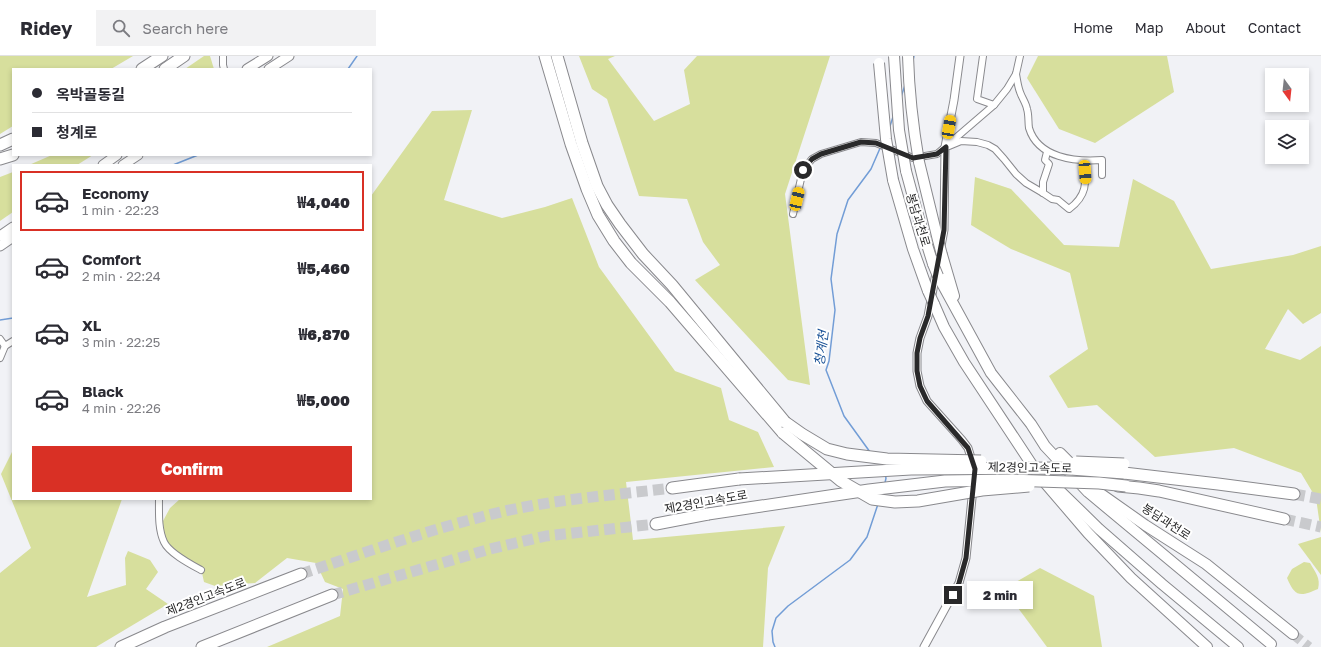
<!DOCTYPE html>
<html lang="en">
<head>
<meta charset="utf-8">
<style>
  :root { --surface:#fff; --page:#f2f2f3; --text:#2b2b33; --muted:#7c7c81; --line:#e1e1e2; --accent:#d93025 }
  body { margin:0; font-family:"Golos Text","Noto Sans KR",sans-serif; background:var(--page); color:var(--text); height:100vh; display:flex; flex-direction:column; font-size:15px; white-space:nowrap }
  * { box-sizing:border-box; margin:0 }
  p { font-size:13px; color:var(--muted) }
  .icon { flex:none; width:22px; height:22px; fill:none; stroke:currentColor; stroke-width:2; stroke-linecap:round; stroke-linejoin:round }
  .map { position:relative; flex:1; overflow:hidden }
  .sheet { position:absolute; left:12px; top:108px; width:360px; height:336px; display:flex; flex-direction:column; background:var(--surface); border-radius:0px; box-shadow:0 2px 6px #0003 }
  .sheet>* { flex:none }
  .banner { position:absolute; left:12px; top:12px; width:360px; height:88px; border-radius:0px; box-shadow:0 2px 6px #0003; display:grid; align-content:center; height:88px; padding:0 20px; background:var(--surface) }
  .needle { width:26px; rotate:165deg }
  .fabs { position:absolute; left:1265px; top:12px; display:grid; gap:8px }
  .fabs a { display:grid; place-items:center; width:44px; height:44px; border-radius:0px; background:var(--surface); box-shadow:0 2px 6px #0003; font-size:20px }
  .end { position:absolute; width:18px; height:18px; margin:-9px; border:5px solid #29292a; background:#fff; box-shadow:0 0 0 2px #fff }
  .from { border-radius:50% }
  .bubble { position:absolute; height:28px; border-radius:0px; background:var(--surface); box-shadow:0 2px 6px #0003; font-size:13px; font-weight:800; line-height:28px; text-align:center }
  .car { position:absolute; width:12px; height:24px; margin:-12px -6px; border-radius:5px; box-shadow:0 0 3px 1px #0007; background:linear-gradient(#f5c518 24%,#345 0 40%,#f5c518 0 76%,#345 0 86%,#f5c518 0) }
  .banner b { display:flex; align-items:center; gap:14px; height:38px; font-size:15px }
  .banner b+b { border-top:1px solid var(--line) }
  .banner i { width:10px; height:10px; background:var(--text) }
  ul { padding:7px 0 0; list-style:none }
  li { display:flex; align-items:center; gap:12px; height:60px; margin:0 8px 6px; padding:0 12px; border:2px solid transparent; border-radius:0px }
  li div { flex:1 }
  li b { display:block; font-size:15px }
  li em { font-style:normal; font-weight:800 }
  li.current { border-color:var(--accent) }
  li>.icon { width:36px; height:36px; stroke-width:1.5 }
  .action { display:flex; gap:8px; margin-top:auto; padding:8px 20px }
  .action a { flex:1; height:46px; border-radius:0px; background:var(--accent); color:#fff; font-size:16px; font-weight:800; line-height:46px; text-align:center }
  header { display:flex; align-items:center; gap:24px; box-sizing:border-box; height:56px; padding:0 20px; background:var(--surface); border-bottom:1px solid var(--line) }
  header strong { font-size:19px }
  nav { display:flex; gap:22px; margin-inline-start:auto; font-size:14px }
  .search { width:280px; height:36px; background:var(--page); display:flex; align-items:center; gap:10px; box-sizing:border-box; padding:0 14px; border-radius:0px; color:var(--muted); font-size:15px }
  .map>svg:first-child { display:block }
</style>
</head>
<body>
<header>
<strong>Ridey</strong>
<div class="search"><svg class="icon" aria-label="search" viewBox="0 0 24 24"><circle cx="10" cy="10" r="6"/><path d="M15 15l6 6"/></svg>Search here</div>
<nav><a>Home</a><a>Map</a><a>About</a><a>Contact</a></nav>
</header>
<div class="map">
<svg width="1321" height="591" viewBox="0 0 1321 591">
  <rect width="100%" height="100%" fill="#f1f2f6"/>
  <g fill="#d7df9d">
    <path d="M 0,0 L 133,0 L 111,13 L 13,13 L 13,70 L 0,78 Z"/>
    <path d="M 204,0 L 210,0 L 214,13 L 185,13 Z"/>
    <path d="M 579,0 L 615,0 L 608,3 L 654,65 L 690,48 L 684,14 L 697,0 L 830,0 L 785,138 L 810,329 L 788,324 L 695,224 L 720,209 L 703,186 L 687,143 L 639,140 L 607,43 L 592,33 Z"/>
    <path d="M 1038,0 L 1167,0 L 1174,36 L 1095,87 L 1059,73 L 1027,22 Z"/>
    <path d="M 472,54 L 444,144 L 502,162 L 545,151 L 572,142 L 599,211 L 675,315 L 721,332 L 729,364 L 758,376 L 774,411 L 626,426 L 633,484 L 785,470 L 768,512 L 763,591 L 267,591 L 340,560 L 343,533 L 325,526 L 316,507 L 287,502 L 255,527 L 215,530 L 204,526 L 202,517 L 177,503 L 165,490 L 163,465 L 170,452 L 180,443 L 371,443 L 371,140 L 432,55 Z"/>
    <path d="M 52,99 L 93,99 L 77,109 L 29,109 Z"/>
    <path d="M 13,116 L 13,156 L 0,165 L 0,121 Z"/>
    <path d="M 975,121 L 1011,133 L 1064,189 L 1119,191 L 1133,123 L 1174,145 L 1211,213 L 1293,199 L 1321,190 L 1321,257 L 1303,268 L 1288,253 L 1265,293 L 1300,304 L 1321,290 L 1321,477 L 1316,442 L 1301,417 L 1234,392 L 1155,401 L 1097,349 L 1068,352 L 1049,320 L 1088,293 L 1070,217 L 1011,193 L 971,169 Z"/>
    <path d="M 13,394 L 13,443 L 122,443 L 87,541 L 126,529 L 125,502 L 128,495 L 150,504 L 158,516 L 146,533 L 168,548 L 96,591 L 0,591 L 0,517 L 31,492 L 1,418 Z"/>
    <path d="M 1321,481 L 1321,519 L 1298,488 Z"/>
    <path d="M 1304,506 L 1310,507 C 1315,516 1321,522 1318,533 C 1300,541 1295,541 1287,522 L 1292,513 Z"/>
    <path d="M 1040,512 L 1094,540 L 1102,591 L 1047,591 L 1004,533 Z"/>
  </g>
  <g fill="none" stroke-linecap="round" stroke-linejoin="round">
    <g stroke="#729dd6" stroke-width="1.5">
      <path d="M 913,4 L 914,0"/>
      <path d="M 348,13 L 357,0"/>
      <path d="M 901,41 L 905,29"/>
      <path d="M 890,70 L 893,61"/>
      <path d="M 173,109 L 198,99"/>
      <path d="M 0,264 L 13,262"/>
      <path d="M 870,396 L 844,360 L 826,314 L 829,305 L 835,254 L 831,223 L 837,178 L 848,144 L 871,113 L 881,90"/>
      <path d="M 885,427 L 886,422 L 885,419"/>
      <path d="M 775,591 L 773,586 L 772,575 L 776,562 L 788,550 L 850,504 L 867,481 L 878,448"/>
    </g>
    <path stroke="#c9cacd" stroke-width="10" stroke-dasharray="10 5" stroke-linecap="butt" d="M 1293,578 L 1309,591"/>
    <g stroke="#c9cacd" stroke-width="11" stroke-dasharray="11 5.5" stroke-linecap="butt">
      <path d="M 1294,438 L 1321,443"/>
      <path d="M 1284,463 L 1321,471"/>
      <path d="M 301,518 C 367,496 433,472 501,456 C 557,443 615,439 672,432"/>
      <path d="M 332,539 L 490,493 L 546,480 L 656,468"/>
    </g>
    <defs>
      <g id="minor">
        <path d="M 223,0 L 223,9 L 224,13"/>
        <path d="M 983,0 L 977,43 L 994,49"/>
        <path d="M 1016,18 C 1017,24 1018,31 1020,36 C 1022,42 1026,47 1027,53 C 1029,59 1028,66 1029,72 C 1038,102 1075,106 1102,104 L 1102,119"/>
        <path d="M 949,90 L 961,85 L 977,86 L 988,89 L 995,93 L 1004,103 L 1016,118 L 1026,127 L 1043,137 L 1052,143 L 1058,144 L 1069,153 C 1088,139 1086,126 1084,105"/>
        <path d="M 1043,137 L 1043,126 L 1049,108 L 1045,104 L 1047,96"/>
        <path d="M 793,158 L 803,114 L 812,103 L 821,98 L 861,86 L 876,87 L 913,102 L 937,98 L 994,49 L 1007,33 L 1016,18 L 1020,0"/>
        <path d="M 0,283 L 5,290"/>
        <path d="M 0,302 L 5,290 L 13,285"/>
        <path d="M 159,443 C 159,457 158,473 164,486 C 169,497 190,508 201,514"/>
      </g>
      <g id="tertiary">
        <path d="M 960,0 L 954,44 L 945,91 L 944,174 L 928,260 L 920,282 L 917,297 L 917,315 L 920,330 L 927,345 L 962,384 L 968,392 L 973,408"/>
        <path d="M 924,591 L 959,527 L 966,502 L 973,432"/>
      </g>
      <g id="primary">
        <path d="M 247,13 L 268,0"/>
        <path d="M 269,13 L 289,0"/>
        <path d="M 103,109 L 117,99"/>
        <path d="M 123,109 L 138,99"/>
        <path d="M 0,180 L 13,171"/>
        <path d="M 0,190 L 13,181"/>
      </g>
      <g id="trunk">
        <path d="M 919,106 L 938,184"/>
        <path d="M 906,115 L 919,163 L 933,208"/>
        <path d="M 893,124 L 913,193 L 928,235"/>
        <path d="M 942,199 L 954,240"/>
        <path d="M 938,220 L 991,317 L 1031,368 L 1045,390 L 1088,436 L 1271,588"/>
        <path d="M 934,248 L 944,271 L 964,306 L 1040,421 L 1088,477 L 1131,522 L 1207,591"/>
        <path d="M 1060,397 L 1101,438 L 1145,469 L 1206,508 L 1293,578"/>
        <path d="M 1058,433 L 1099,473 L 1162,528 L 1238,591"/>
      </g>
      <g id="motorway">
        <path d="M 545,0 L 571,88 L 587,133 L 598,159 L 614,185 L 631,207 L 670,246 L 783,377"/>
        <path d="M 557,0 L 582,87 L 597,130 L 607,149 L 620,168 L 643,198 L 672,229 L 785,366"/>
        <path d="M 142,13 L 162,0"/>
        <path d="M 165,13 L 184,0"/>
        <path d="M 0,89 L 13,83"/>
        <path d="M 0,103 L 13,99"/>
        <path d="M 1124,417 L 1218,428 L 1294,438"/>
        <path d="M 1118,430 L 1139,432 L 1159,435 L 1284,463"/>
        <path d="M 672,432 L 739,423"/>
        <path d="M 656,468 L 708,458"/>
        <path d="M 121,591 L 165,571 L 301,518"/>
        <path d="M 202,591 L 332,539"/>
      </g>
    </defs>
    <use href="#minor" stroke="#89898d" stroke-width="8"/>
    <use href="#tertiary" stroke="#89898d" stroke-width="9"/>
    <use href="#primary" stroke="#89898d" stroke-width="11"/>
    <use href="#trunk" stroke="#89898d" stroke-width="12"/>
    <use href="#motorway" stroke="#89898d" stroke-width="13"/>
    <use href="#minor" stroke="#fff" stroke-width="6"/>
    <use href="#tertiary" stroke="#fff" stroke-width="7"/>
    <use href="#primary" stroke="#fff" stroke-width="9"/>
    <use href="#trunk" stroke="#fff" stroke-width="10"/>
    <use href="#motorway" stroke="#fff" stroke-width="11"/>
    <defs>
      <g id="trunk-bridge">
        <path d="M 894,0 L 899,74 L 906,115"/>
        <path d="M 908,0 C 909,36 913,71 919,106"/>
        <path d="M 879,7 L 886,83 L 893,124"/>
        <path d="M 938,184 L 942,199"/>
        <path d="M 933,208 L 938,220"/>
        <path d="M 928,235 L 934,248"/>
      </g>
      <g id="motorway-bridge">
        <path d="M 785,366 L 802,378 L 827,393 L 847,398 L 887,403 L 981,405"/>
        <path d="M 783,377 L 841,425 L 872,443 L 895,446 L 918,445 L 982,434 L 1029,430"/>
        <path d="M 1076,406 L 1124,408"/>
        <path d="M 739,423 L 911,413 L 1057,412 L 1124,417"/>
        <path d="M 708,458 L 869,434 L 945,425 L 1012,424 L 1099,427 L 1126,430"/>
      </g>
    </defs>
    <use href="#trunk-bridge" stroke="#89898d" stroke-width="12" stroke-linecap="butt"/>
    <use href="#motorway-bridge" stroke="#89898d" stroke-width="13" stroke-linecap="butt"/>
    <use href="#trunk-bridge" stroke="#fff" stroke-width="10"/>
    <use href="#motorway-bridge" stroke="#fff" stroke-width="11"/>
  </g>
  <g fill="none" stroke-linecap="round" stroke-linejoin="round">
    <path stroke="#29292a" stroke-width="5" d="M 803,114 L 812,103 L 821,98 L 861,86 L 876,87 L 913,102 L 937,98 L 946,91 L 944,174 L 928,260 L 920,282 L 917,297 L 917,315 L 920,330 L 927,345 L 968,392 L 975,413 L 966,502 L 959,527 L 953,539"/>
  </g>
  <g text-anchor="middle" stroke-width="4" stroke-linejoin="round" paint-order="stroke">
    <g font-size="12" fill="#29292a" stroke="#fff">
      <text transform="translate(918 164) rotate(73)" y="4">봉담과천로</text>
      <text transform="translate(1030 412) rotate(1)" y="4">제2경인고속도로</text>
      <text transform="translate(706 446) rotate(-10)" y="4">제2경인고속도로</text>
      <text transform="translate(1166 466) rotate(33)" y="4">봉담과천로</text>
      <text transform="translate(206 541) rotate(-21)" y="4">제2경인고속도로</text>
    </g>
    <g font-size="13" font-style="italic" fill="#195196" stroke="#fff">
      <text transform="translate(821 292) rotate(-83)" y="5">청계천</text>
    </g>
  </g>
</svg>
<div class="fabs">
<a><svg class="needle" viewBox="-14 -14 28 28"><path d="M0-13l5 13h-10z" fill="#e53935"/><path d="M0 13l5-13h-10z" fill="#7c7c81"/></svg></a>
<a><svg class="icon" aria-label="layers" viewBox="0 0 24 24"><path d="M12 4l9 5-9 5-9-5zM3 14l9 5 9-5"/></svg></a>
</div>
<i class="end from" style="left:803px;top:114px"></i>
<i class="end" style="left:953px;top:539px"></i>
<div class="bubble" style="left:967px;top:525px;width:66px">2 min</div>
<i class="car" style="left:949px;top:71px;rotate:10deg"></i>
<i class="car" style="left:1085px;top:116px;rotate:176deg"></i>
<i class="car" style="left:797px;top:143px;rotate:13deg"></i>
<div class="banner">
<b><i class="from"></i>옥박골동길</b>
<b><i></i>청계로</b>
</div>
<section class="sheet">
<ul>
<li class="current"><svg class="icon" aria-label="car" viewBox="0 0 24 24"><path d="M5 17H2v-5l4-1 3-4h7l3 4 3 1v5h-3M9 17h6M6 11h13"/><circle cx="7" cy="17" r="2"/><circle cx="17" cy="17" r="2"/></svg><div><b>Economy</b><p>1 min · 22:23</p></div><em>₩4,040</em></li>
<li><svg class="icon" aria-label="car" viewBox="0 0 24 24"><path d="M5 17H2v-5l4-1 3-4h7l3 4 3 1v5h-3M9 17h6M6 11h13"/><circle cx="7" cy="17" r="2"/><circle cx="17" cy="17" r="2"/></svg><div><b>Comfort</b><p>2 min · 22:24</p></div><em>₩5,460</em></li>
<li><svg class="icon" aria-label="car" viewBox="0 0 24 24"><path d="M5 17H2v-5l4-1 3-4h7l3 4 3 1v5h-3M9 17h6M6 11h13"/><circle cx="7" cy="17" r="2"/><circle cx="17" cy="17" r="2"/></svg><div><b>XL</b><p>3 min · 22:25</p></div><em>₩6,870</em></li>
<li><svg class="icon" aria-label="car" viewBox="0 0 24 24"><path d="M5 17H2v-5l4-1 3-4h7l3 4 3 1v5h-3M9 17h6M6 11h13"/><circle cx="7" cy="17" r="2"/><circle cx="17" cy="17" r="2"/></svg><div><b>Black</b><p>4 min · 22:26</p></div><em>₩5,000</em></li>
</ul>
<div class="action"><a>Confirm</a></div>
</section>
</div>
</body>
</html>
